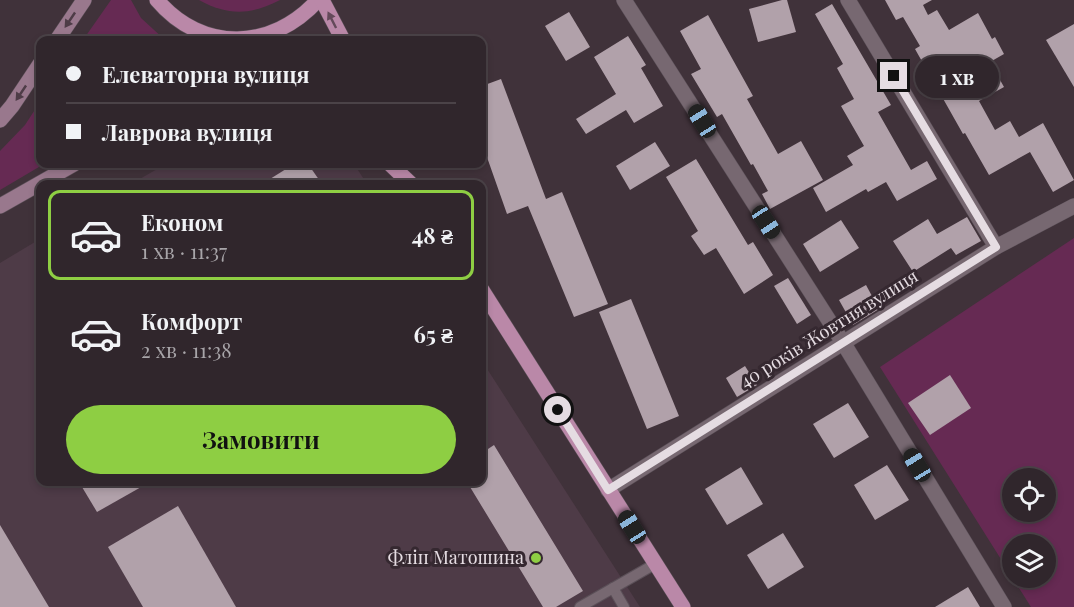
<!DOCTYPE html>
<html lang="uk">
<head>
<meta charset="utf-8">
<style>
  :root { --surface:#30262c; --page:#382e34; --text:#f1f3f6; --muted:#a8a5a9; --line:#4b4348; --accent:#8ece43 }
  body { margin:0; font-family:"Playfair Display",serif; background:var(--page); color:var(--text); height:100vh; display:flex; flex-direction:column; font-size:22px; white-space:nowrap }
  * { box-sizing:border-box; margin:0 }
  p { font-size:20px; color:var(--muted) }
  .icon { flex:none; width:33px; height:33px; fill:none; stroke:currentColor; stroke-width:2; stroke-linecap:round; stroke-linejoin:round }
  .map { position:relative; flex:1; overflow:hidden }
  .sheet { position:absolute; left:36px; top:180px; width:450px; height:306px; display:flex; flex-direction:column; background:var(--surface); border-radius:12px; box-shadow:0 3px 9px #0003,0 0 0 2px var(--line) }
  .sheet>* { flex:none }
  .guide { position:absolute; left:36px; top:36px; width:450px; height:132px; border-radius:12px; box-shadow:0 3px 9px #0003,0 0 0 2px var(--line); display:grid; align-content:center; height:132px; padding:0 30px; background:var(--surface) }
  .fabs { position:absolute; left:1002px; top:468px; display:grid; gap:12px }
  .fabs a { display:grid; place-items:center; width:54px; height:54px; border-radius:50%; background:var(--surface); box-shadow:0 3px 9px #0003,0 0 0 2px var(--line); font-size:30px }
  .end { position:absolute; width:27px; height:27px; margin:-14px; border:8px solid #e5dce2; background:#111; box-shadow:0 0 0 3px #111 }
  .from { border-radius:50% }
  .bubble { position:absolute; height:42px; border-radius:21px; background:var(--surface); box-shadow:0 3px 9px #0003,0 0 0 2px var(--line); font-size:20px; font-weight:700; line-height:42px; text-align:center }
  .car { position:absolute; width:18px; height:36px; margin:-18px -9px; border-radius:8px; box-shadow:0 0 4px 2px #0007; background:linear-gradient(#222 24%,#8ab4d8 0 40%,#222 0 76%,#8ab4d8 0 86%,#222 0) }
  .guide b { display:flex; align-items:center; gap:21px; height:57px; font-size:22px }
  .guide b+b { border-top:2px solid var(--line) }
  .guide i { width:15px; height:15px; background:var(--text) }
  ul { padding:10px 0 0; list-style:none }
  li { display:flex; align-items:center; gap:18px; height:90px; margin:0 12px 9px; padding:0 18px; border:3px solid transparent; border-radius:12px }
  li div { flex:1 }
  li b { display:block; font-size:22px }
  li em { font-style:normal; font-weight:700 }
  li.on { border-color:var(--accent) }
  li>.icon { width:54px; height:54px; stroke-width:1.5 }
  .button { display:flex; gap:12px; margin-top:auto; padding:12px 30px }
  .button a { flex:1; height:69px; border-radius:36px; background:var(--accent); color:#111; font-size:24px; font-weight:700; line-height:69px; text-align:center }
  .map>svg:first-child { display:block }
</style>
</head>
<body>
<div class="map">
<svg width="1074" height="607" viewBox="0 0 1074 607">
  <rect width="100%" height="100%" fill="#40323a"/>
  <g fill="#4e3b47">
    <path d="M 166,164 L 354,164 L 367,184 L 131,184 Z"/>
    <path d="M 40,239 L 40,482 L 482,482 L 482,361 L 640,607 L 0,607 L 0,263 Z"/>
  </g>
  <g fill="#662a53" fill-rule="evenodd">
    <path d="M 111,0 L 131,0 L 141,18 L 165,40 L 83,40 Z"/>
    <path d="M 199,0 L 280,0 C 251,15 228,16 199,0 Z"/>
    <path d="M 40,102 L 40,164 L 44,164 L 0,190 L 0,151 L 25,125 Z"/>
    <path d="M 1074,238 L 1074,607 L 1031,607 L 880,367 ZM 1012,478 L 1046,478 L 1046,512 L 1012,512 ZM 1012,544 L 1046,544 L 1046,578 L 1012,578 Z"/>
  </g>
  <g fill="#b1a1aa">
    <path d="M 782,0 L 787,0 L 796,32 L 758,42 L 749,9 Z"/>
    <path d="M 885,0 L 932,0 L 923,5 L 928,15 L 937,10 L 949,30 L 978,13 L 992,39 L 995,37 L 1004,54 L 990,62 L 1004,87 L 979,101 L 995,130 L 1010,121 L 1019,137 L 1043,123 L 1074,180 L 1053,192 L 1030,152 L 989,175 L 965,133 L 963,134 L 915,49 L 920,46 L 903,17 L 896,20 Z"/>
    <path d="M 832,4 L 891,105 L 878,112 L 911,170 L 927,161 L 937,179 L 897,201 L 886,182 L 868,192 L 866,189 L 826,212 L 813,188 L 853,165 L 847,156 L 864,146 L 841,106 L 854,99 L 837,68 L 843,64 L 815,14 Z"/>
    <path d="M 569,12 L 590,47 L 566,61 L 545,26 Z"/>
    <path d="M 708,15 L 753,96 L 747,99 L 778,154 L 801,141 L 823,180 L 770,209 L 762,194 L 768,191 L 753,164 L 751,165 L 722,114 L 717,117 L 691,74 L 701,69 L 680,31 Z"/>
    <path d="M 1074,24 L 1074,87 L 1046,40 Z"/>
    <path d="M 628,36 L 646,65 L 641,68 L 663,106 L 634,123 L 626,110 L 586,134 L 576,119 L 616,94 L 594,57 Z"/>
    <path d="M 501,79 L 546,199 L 562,192 L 608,304 L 574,317 L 528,206 L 507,214 L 482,143 L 482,86 Z"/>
    <path d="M 655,142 L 670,166 L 630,190 L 616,166 Z"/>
    <path d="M 696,159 L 748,245 L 753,242 L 773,275 L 744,294 L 716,248 L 704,255 L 691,236 L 698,231 L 666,177 Z"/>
    <path d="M 294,164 L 308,164 L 322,184 L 262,184 Z"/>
    <path d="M 967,217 L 981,241 L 956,255 L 951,248 L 913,272 L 893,241 L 928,219 L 937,234 Z"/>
    <path d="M 841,220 L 859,248 L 820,272 L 803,244 Z"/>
    <path d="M 788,278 L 811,315 L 797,324 L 774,286 Z"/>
    <path d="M 866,285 L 879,309 L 853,325 L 839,300 Z"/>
    <path d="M 631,299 L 679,416 L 647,429 L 599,312 Z"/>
    <path d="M 745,366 L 757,385 L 737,397 L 726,378 Z"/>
    <path d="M 950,375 L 971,408 L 930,435 L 908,403 Z"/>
    <path d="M 848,403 L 869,437 L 834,458 L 813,424 Z"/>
    <path d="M 494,445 L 583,591 L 556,607 L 543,607 L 467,482 L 482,482 L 482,453 Z"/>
    <path d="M 887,465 L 909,500 L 875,520 L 854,485 Z"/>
    <path d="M 741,467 L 763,504 L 727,525 L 705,489 Z"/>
    <path d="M 79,482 L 150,482 L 97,512 Z"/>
    <path d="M 178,506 L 236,607 L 143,607 L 108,547 Z"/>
    <path d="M 0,525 L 49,607 L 0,607 Z"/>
    <path d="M 783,533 L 804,567 L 768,589 L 747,555 Z"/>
    <path d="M 968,587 L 980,607 L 935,607 Z"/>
  </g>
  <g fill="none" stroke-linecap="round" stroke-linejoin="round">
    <defs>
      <g id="service">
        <path d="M 613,588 L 624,607"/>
        <path d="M 580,607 L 655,564"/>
      </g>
      <g id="minor">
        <path d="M 624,0 L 844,344 L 1004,607"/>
        <path d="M 848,0 L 996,247"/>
        <path d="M 608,490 L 996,247 L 1074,206"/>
      </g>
      <g id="secondary">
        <path d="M 57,40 L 84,0"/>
        <path d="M 0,120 L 12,106 L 40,64"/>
        <path d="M 0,206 L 74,164"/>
      </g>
      <g id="primary">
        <path d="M 157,0 C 202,53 272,51 318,0"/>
        <path d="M 322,0 L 343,40"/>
        <path d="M 390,164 L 411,184"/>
        <path d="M 482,290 L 683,607"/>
      </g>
    </defs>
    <use href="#service" stroke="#5b5058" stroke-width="12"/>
    <use href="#minor" stroke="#5b5058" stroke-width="16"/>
    <use href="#secondary" stroke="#5b5058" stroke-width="16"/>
    <use href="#primary" stroke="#5b5058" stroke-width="16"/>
    <use href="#service" stroke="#776871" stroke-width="10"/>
    <use href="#minor" stroke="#776871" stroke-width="15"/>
    <use href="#secondary" stroke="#99788d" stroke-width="15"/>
    <use href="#primary" stroke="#ba88a8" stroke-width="15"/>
  </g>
  <defs><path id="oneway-solid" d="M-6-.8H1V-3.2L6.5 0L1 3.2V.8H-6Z" transform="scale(1.5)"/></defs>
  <g fill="#4e3c47">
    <use href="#oneway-solid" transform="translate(70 20) rotate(124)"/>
    <use href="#oneway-solid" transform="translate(21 93) rotate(124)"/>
  </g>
  <use fill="#644a5a" href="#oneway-solid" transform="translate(332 20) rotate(-117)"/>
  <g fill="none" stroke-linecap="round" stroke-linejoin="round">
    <path stroke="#e5dce2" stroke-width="8" d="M 558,410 L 608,490 L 996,247 L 894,76"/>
  </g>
  <circle fill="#8ece43" stroke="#352830" stroke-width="2" cx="536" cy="558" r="6"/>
  <g text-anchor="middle" stroke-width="6" stroke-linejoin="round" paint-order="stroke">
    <g font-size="18" fill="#e5dce2" stroke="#352830">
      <text transform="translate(829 329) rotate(-32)" y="6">40 років Жовтня вулиця</text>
    </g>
    <g font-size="18" fill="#e5dce2" stroke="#352830" text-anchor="end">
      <text x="524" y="564">Фліп Матошина</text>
    </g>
  </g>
</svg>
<div class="fabs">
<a><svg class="icon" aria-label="locate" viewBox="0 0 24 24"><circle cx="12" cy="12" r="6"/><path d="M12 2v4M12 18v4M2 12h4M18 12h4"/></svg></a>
<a><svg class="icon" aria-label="layers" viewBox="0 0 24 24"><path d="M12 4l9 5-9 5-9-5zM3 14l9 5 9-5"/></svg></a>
</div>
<i class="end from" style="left:558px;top:410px"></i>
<i class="end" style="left:894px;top:76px"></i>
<div class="bubble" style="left:915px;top:56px;width:84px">1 хв</div>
<i class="car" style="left:702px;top:121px;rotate:328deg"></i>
<i class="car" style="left:766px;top:222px;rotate:147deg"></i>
<i class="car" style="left:917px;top:465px;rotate:329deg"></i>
<i class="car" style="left:632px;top:527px;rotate:328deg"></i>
<div class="guide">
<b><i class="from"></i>Елеваторна вулиця</b>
<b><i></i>Лаврова вулиця</b>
</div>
<section class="sheet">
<ul>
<li class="on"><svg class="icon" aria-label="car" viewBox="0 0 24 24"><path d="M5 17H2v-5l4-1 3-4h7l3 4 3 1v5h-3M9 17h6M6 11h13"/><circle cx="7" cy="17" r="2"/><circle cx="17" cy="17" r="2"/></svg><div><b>Економ</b><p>1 хв · 11:37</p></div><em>48 ₴</em></li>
<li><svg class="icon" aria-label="car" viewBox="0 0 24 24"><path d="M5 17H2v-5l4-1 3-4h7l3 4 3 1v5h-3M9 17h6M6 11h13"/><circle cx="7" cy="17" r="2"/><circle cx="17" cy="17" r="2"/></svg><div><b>Комфорт</b><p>2 хв · 11:38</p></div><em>65 ₴</em></li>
</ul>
<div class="button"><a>Замовити</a></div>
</section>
</div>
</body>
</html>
